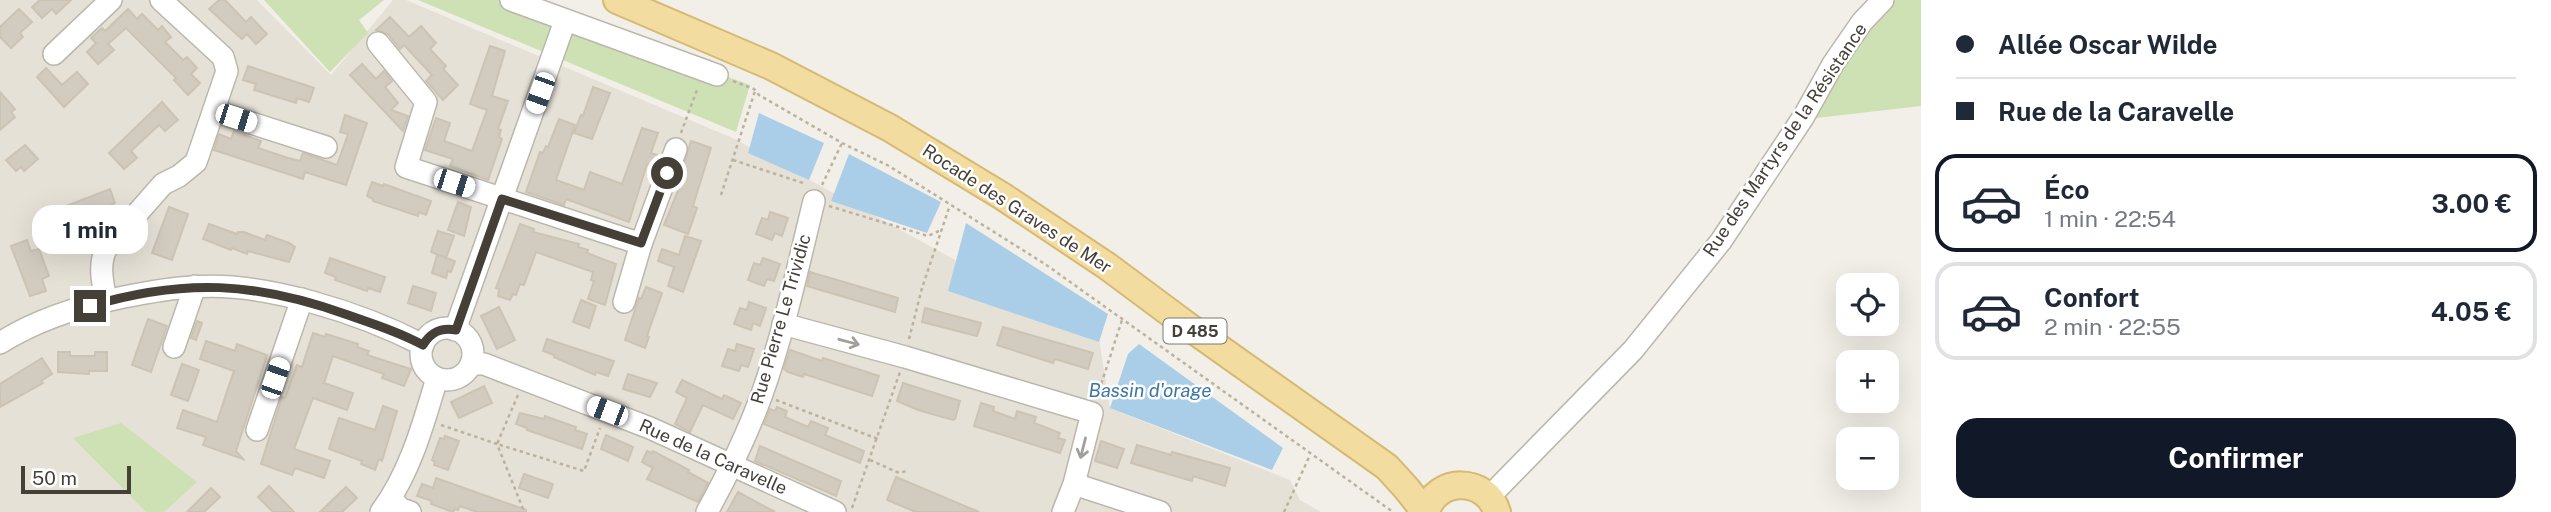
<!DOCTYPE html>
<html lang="fr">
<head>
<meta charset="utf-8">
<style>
  :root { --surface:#fff; --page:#f2f2f3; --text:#1f2937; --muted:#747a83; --line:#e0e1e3; --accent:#111827 }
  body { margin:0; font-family:"Public Sans",sans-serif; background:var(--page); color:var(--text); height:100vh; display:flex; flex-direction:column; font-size:26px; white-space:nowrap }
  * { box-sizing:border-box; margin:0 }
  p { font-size:23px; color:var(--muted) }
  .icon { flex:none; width:38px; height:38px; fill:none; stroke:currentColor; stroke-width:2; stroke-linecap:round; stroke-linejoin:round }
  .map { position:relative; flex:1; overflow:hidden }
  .sheet { display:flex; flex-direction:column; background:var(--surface); width:630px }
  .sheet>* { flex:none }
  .guide { display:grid; align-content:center; height:154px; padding:0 35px; background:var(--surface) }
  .fabs { position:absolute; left:1836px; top:273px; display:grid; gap:14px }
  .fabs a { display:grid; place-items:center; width:63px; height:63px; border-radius:14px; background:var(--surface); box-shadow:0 7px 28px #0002; font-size:35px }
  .scale { position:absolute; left:21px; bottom:18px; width:110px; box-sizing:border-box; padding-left:7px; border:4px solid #443f37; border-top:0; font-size:19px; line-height:24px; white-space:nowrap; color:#443f37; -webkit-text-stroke:5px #fff; paint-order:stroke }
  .end { position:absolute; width:32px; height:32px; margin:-16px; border:9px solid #443f37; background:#fff; box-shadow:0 0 0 4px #fff }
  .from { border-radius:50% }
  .bubble { position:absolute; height:49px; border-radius:21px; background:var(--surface); box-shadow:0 7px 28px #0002; font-size:23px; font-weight:700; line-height:49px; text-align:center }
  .car { position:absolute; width:21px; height:42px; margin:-21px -10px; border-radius:9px; box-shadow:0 0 5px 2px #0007; background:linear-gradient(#fff 24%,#345 0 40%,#fff 0 76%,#345 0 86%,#fff 0) }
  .guide b { display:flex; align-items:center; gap:24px; height:66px; font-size:26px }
  .guide b+b { border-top:2px solid var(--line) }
  .guide i { width:18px; height:18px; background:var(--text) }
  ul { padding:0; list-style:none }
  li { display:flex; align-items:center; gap:21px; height:98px; margin:0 14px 10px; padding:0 21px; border:4px solid var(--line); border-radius:21px }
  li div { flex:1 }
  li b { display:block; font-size:26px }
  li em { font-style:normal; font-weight:700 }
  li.on { border-color:var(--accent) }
  li>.icon { width:63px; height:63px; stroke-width:1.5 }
  .button { display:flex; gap:14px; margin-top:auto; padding:14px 35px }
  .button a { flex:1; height:80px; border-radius:21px; background:var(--accent); color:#fff; font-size:28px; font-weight:700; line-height:80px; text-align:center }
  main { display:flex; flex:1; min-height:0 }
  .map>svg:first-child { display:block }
</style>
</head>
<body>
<main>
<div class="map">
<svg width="1921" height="512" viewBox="0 0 1921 512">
  <rect width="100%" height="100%" fill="#f2efe8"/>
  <path fill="#e5e1d7" d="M 0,0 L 257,0 L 331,75 L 393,0 L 406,0 L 735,139 L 1099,339 L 1110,408 L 1290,480 L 1300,500 L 1321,512 L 0,512 Z"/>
  <g fill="#cde1b5">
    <path d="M 264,0 L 384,0 L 359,20 L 368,33 L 330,72 Z"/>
    <path d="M 418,0 L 518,0 L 750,85 L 736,132 Z"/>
    <path d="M 1879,0 L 1921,0 L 1921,106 L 1799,120 Z"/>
    <path d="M 121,423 L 197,482 L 164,512 L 146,512 L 73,438 Z"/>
  </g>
  <g fill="#abcee8">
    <path d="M 759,113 L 824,143 L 809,180 L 748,153 Z"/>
    <path d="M 849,154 L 941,202 L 927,233 L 831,201 Z"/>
    <path d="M 966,223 L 1108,314 L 1099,342 L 948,291 Z"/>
    <path d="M 1139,344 L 1283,448 L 1272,470 L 1110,408 L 1128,354 Z"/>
  </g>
  <g fill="#d2cbbf" stroke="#ccc3b3" stroke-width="2">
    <path d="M 40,0 L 71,0 L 56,14 L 52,9 L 42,18 L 32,7 Z"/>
    <path d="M 219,0 L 225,0 L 246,22 L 251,17 L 267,34 L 256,44 L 247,34 L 242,39 L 209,9 Z"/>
    <path d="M 19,9 L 32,22 L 20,33 L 23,37 L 11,48 L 0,37 L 0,27 Z"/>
    <path d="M 128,9 L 137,19 L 142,14 L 158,30 L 162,26 L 171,37 L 165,42 L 183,60 L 187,57 L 197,68 L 191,74 L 200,83 L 188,95 L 174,80 L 176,78 L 126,28 L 108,44 L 114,50 L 98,64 L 87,52 L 96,43 L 91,38 L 102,28 L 105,31 Z"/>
    <path d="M 390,17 L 409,37 L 421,26 L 436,43 L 430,49 L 446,66 L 443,69 L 458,85 L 443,100 L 426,81 L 432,75 L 404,45 L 400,49 L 388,34 L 376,30 Z"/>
    <path d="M 490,46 L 505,51 L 492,96 L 508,101 L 498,129 L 501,130 L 499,137 L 502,139 L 488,180 L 450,166 L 453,159 L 425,150 L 436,118 L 450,123 L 444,141 L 472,151 L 487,110 L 470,104 Z"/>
    <path d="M 362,64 L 376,79 L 384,71 L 392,81 L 385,87 L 398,103 L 391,110 L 408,116 L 403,131 L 350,75 Z"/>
    <path d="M 248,66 L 314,88 L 309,102 L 297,98 L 296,103 L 254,90 L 256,84 L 243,80 Z"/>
    <path d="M 46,68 L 62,85 L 77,72 L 88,84 L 64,107 L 37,77 Z"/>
    <path d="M 593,87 L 610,93 L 592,139 L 574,133 L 581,115 L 583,116 Z"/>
    <path d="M 0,92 L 15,109 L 11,112 L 15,117 L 0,130 Z"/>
    <path d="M 162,102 L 178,120 L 165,131 L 159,125 L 131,151 L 137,158 L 124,169 L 109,153 Z"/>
    <path d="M 345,115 L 367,123 L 346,185 L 305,172 L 303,179 L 214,150 L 219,134 L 231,139 L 234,131 L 261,141 L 258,148 L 288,158 L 300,161 L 303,153 L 337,165 L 348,134 L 340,132 Z"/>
    <path d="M 559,119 L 575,125 L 556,180 L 584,190 L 590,172 L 622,184 L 642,128 L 658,133 L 651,153 L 660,156 L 655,167 L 647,164 L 629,222 L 566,199 L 564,205 L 526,192 L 540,152 L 543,153 L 546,146 L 548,147 Z"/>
    <path d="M 691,141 L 711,148 L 693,206 L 697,208 L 688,234 L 664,225 L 686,171 L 682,170 Z"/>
    <path d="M 25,145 L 38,159 L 24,171 L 21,167 L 16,171 L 6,160 Z"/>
    <path d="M 372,182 L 383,186 L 384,184 L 431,201 L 426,215 L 419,212 L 418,216 L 373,201 L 373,199 L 367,196 Z"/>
    <path d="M 110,189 L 115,203 L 104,208 L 106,214 L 64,230 L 62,223 L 50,228 L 45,214 Z"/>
    <path d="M 458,202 L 471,207 L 464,236 L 448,230 Z"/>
    <path d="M 169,207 L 188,214 L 172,260 L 152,253 Z"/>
    <path d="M 770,212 L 788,218 L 782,236 L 775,233 L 772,240 L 756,234 L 762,218 L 768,220 Z"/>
    <path d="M 209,224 L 237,234 L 238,232 L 244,232 L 265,240 L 267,235 L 289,243 L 295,247 L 289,262 L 248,251 L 247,254 L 232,248 L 231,250 L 203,239 Z"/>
    <path d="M 520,224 L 534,229 L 533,232 L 579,244 L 578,247 L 588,250 L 587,253 L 616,264 L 605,305 L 588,299 L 594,281 L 591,280 L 593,272 L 536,252 L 524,285 L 520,284 L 516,295 L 513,294 L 510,300 L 498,296 L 499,289 L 496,288 Z"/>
    <path d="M 438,231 L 454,236 L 446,258 L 431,252 Z"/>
    <path d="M 685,236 L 701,241 L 683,292 L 668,286 L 674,267 L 658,261 L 662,249 L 679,255 Z"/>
    <path d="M 27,240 L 31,251 L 39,249 L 49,276 L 42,279 L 46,291 L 30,296 L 11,246 Z"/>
    <path d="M 437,255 L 455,261 L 451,272 L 448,271 L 446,278 L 432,273 Z"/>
    <path d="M 330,258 L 385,277 L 380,292 L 368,288 L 367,291 L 335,280 L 336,277 L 325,273 Z"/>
    <path d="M 763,258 L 780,264 L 774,281 L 767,279 L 764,286 L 748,280 L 754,263 L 760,265 Z"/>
    <path d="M 810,272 L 898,298 L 895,312 L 807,286 Z"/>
    <path d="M 413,286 L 436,293 L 431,311 L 408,303 Z"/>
    <path d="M 646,287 L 662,293 L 647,336 L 649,337 L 645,348 L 625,340 L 639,298 L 641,299 Z"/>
    <path d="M 581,300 L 596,306 L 589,328 L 573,322 Z"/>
    <path d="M 749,302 L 766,308 L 760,326 L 753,323 L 751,330 L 734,324 L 740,308 L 747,310 Z"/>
    <path d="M 499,307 L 515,340 L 497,349 L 481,316 Z"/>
    <path d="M 925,308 L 981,323 L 977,336 L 922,322 Z"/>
    <path d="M 148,319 L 167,326 L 151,372 L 132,365 Z"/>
    <path d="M 197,321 L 202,323 L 196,340 L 191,338 Z"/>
    <path d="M 1003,327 L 1093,353 L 1088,369 L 1055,359 L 1053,363 L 997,345 Z"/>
    <path d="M 313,333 L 325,337 L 326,334 L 358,344 L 357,347 L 369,351 L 367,355 L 411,369 L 404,386 L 382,378 L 384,374 L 333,356 L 324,383 L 353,393 L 347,410 L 313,398 L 294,449 L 330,461 L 324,478 L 295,468 L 292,475 L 261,464 L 282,397 L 285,398 L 297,365 L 302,367 Z"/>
    <path d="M 547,339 L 614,361 L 608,376 L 596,372 L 595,375 L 554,357 L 554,355 L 543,351 Z"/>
    <path d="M 206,341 L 235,351 L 237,344 L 267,355 L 236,451 L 243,459 L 203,445 L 206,437 L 177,428 L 183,410 L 217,422 L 227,391 L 234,371 L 200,359 Z"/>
    <path d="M 737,344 L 754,349 L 748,367 L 741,365 L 739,371 L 722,366 L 728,349 L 735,351 Z"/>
    <path d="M 790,350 L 822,361 L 823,358 L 879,376 L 872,396 L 804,374 L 803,377 L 788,372 L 784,369 Z"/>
    <path d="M 58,352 L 70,352 L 70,356 L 95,356 L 95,352 L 107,352 L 107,371 L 89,371 L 89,374 L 58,372 Z"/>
    <path d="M 42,358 L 52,374 L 41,381 L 43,383 L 0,407 L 0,384 Z"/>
    <path d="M 182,364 L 199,370 L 188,401 L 171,395 Z"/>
    <path d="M 628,374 L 657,383 L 650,397 L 623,389 Z"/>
    <path d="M 682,380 L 722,399 L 724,395 L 741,403 L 733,419 L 703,405 L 690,432 L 675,424 L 687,398 L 676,392 Z"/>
    <path d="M 903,383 L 960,401 L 955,419 L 953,420 L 918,410 L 897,401 Z"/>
    <path d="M 484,386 L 492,403 L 459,418 L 451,402 Z"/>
    <path d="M 981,403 L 994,407 L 993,411 L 1015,419 L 1017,411 L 1036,417 L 1034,423 L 1060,433 L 1058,438 L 1065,440 L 1060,453 L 974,426 Z"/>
    <path d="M 383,406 L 397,411 L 382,461 L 379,459 L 375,470 L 361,464 L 362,461 L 329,449 L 339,418 L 375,430 Z"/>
    <path d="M 777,407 L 787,411 L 785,417 L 808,427 L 811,421 L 828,428 L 825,435 L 864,451 L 860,463 L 764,424 L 770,409 L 775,411 Z"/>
    <path d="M 520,413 L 544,419 L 545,416 L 576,427 L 575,430 L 587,434 L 582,449 L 527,430 L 527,428 L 516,424 Z"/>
    <path d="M 606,435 L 633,447 L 628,461 L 601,449 Z"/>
    <path d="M 445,436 L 459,441 L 448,470 L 434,465 L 435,462 L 432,460 L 440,438 L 444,439 Z"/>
    <path d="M 1101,441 L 1124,449 L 1117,468 L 1095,461 Z"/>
    <path d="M 1137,445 L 1171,455 L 1172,452 L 1230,468 L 1225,486 L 1193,476 L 1192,481 L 1131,463 Z"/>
    <path d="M 760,446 L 841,481 L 836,496 L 755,461 Z"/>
    <path d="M 647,451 L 652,453 L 653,451 L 689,470 L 688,472 L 708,483 L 698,502 L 647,479 L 653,468 L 642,462 Z"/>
    <path d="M 524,474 L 553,484 L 548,498 L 519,488 Z"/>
    <path d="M 896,477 L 979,512 L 916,512 L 887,500 Z"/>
    <path d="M 436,478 L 526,510 L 526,512 L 477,512 L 460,506 L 458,510 L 455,509 L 453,512 L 431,504 L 432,501 L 417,496 L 422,484 L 433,488 Z"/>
    <path d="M 269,486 L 294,512 L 273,512 L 258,497 Z"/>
    <path d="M 346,487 L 357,498 L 342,512 L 320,512 Z"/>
    <path d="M 211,488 L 220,497 L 204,512 L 187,512 Z"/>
    <path d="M 738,492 L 775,512 L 727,512 Z"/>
  </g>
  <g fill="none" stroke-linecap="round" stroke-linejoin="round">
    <defs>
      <g id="minor">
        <path d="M 511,0 L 717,75"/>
        <path d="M 378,43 L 426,102 L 406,167 L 641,244 L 676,149"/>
        <path d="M 54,54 L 111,0"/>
        <path d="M 214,111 L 326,147"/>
        <path d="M 106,301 C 103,283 98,266 106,249 L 163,184 L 179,176 L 196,162 L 227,71 L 223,57 L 161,0"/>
        <path d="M 624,302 L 641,244"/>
        <path d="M 783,324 L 905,357 L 1092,413 L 1074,484 L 1063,512"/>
        <circle cx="447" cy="354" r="26"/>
        <path d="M 455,330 L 565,21"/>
        <path d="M 0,343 C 36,320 77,307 119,298 C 144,293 168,288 193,287 C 263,281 361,313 423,345"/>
        <path d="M 174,347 L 195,286"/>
        <path d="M 471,364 L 484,364 L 650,428 L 835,512"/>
        <path d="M 257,430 L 302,299"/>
        <path d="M 1074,484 L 1160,512"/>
        <path d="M 1489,497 L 1633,350 L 1721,241 L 1804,116 L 1833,64 L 1862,22 L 1883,0"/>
        <path d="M 391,499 L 401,509 L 410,512"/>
        <path d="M 381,512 C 410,473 423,425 437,378"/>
        <path d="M 707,512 C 728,474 747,435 762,394 C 784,332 798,266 814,201"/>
      </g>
      <g id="major">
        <path d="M 617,0 L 771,66 L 890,128 L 1002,196 L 1107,266 L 1185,324 L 1387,467 L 1407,489 L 1425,512"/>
        <path d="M 1426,512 C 1436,476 1487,477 1497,512"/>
      </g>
    </defs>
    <use href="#minor" stroke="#bcb7ab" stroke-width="24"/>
    <use href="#major" stroke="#d6b972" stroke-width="30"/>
    <g stroke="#bcb29e" stroke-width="2.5" stroke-dasharray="3.5 3.5" stroke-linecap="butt">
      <path d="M 733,81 L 754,89 L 759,95 L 842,143 L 889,166 L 1045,264 L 1393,512"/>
      <path d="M 681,133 L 698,87"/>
      <path d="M 733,160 L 806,184"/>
      <path d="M 822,185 L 842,143"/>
      <path d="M 721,195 L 755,91"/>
      <path d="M 829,206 L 928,236 L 939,231"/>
      <path d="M 909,339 L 922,288 L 950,205"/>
      <path d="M 518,395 L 497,444 L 584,471 L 600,428"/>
      <path d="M 1097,397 L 1122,320"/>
      <path d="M 776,400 L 878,439"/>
      <path d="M 441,425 L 497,444 L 523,509 L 521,512"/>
      <path d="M 870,460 L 899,473 L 906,471"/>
      <path d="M 852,508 L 900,372"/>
      <path d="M 1284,512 L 1310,455"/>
    </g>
    <use href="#minor" stroke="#fff" stroke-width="21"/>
    <use href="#major" stroke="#f2dca0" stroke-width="26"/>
  </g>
  <defs><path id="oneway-shaft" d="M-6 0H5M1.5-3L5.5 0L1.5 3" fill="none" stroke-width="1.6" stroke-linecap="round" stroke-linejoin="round" transform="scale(1.75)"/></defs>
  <g stroke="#a29f9b">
    <use href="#oneway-shaft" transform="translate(849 342) rotate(15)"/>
    <use href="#oneway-shaft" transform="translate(1083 448) rotate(104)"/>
  </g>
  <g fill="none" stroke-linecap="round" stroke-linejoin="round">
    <path stroke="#443f37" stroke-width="9" d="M 90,306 C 184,278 256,282 348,315 C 374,324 399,332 423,345 C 431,332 441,327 456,330 L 502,199 L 641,243 L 667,173"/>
  </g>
  <g text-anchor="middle" stroke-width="5" stroke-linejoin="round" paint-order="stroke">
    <rect fill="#fff" stroke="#7c7973" stroke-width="2" x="1163.5" y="318.5" width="63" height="25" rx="5"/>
    <g font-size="16" font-weight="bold" fill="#443f37">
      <text x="1195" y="337">D 485</text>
    </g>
    <g font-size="18" fill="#443f37" stroke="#fff">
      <text transform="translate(1785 140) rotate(-56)" y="6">Rue des Martyrs de la Résistance</text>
      <text transform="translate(1017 209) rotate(33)" y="6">Rocade des Graves de Mer</text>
      <text transform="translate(781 319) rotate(-74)" y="6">Rue Pierre Le Trividic</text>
      <text transform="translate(713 457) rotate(24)" y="6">Rue de la Caravelle</text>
    </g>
    <g font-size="19" font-style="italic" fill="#3d77a4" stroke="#fff">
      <text x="1150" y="397">Bassin d'orage</text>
    </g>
  </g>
</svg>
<div class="fabs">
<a><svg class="icon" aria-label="locate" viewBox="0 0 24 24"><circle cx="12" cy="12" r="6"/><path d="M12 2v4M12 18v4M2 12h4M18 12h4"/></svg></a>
<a>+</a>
<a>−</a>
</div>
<div class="scale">50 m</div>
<i class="end from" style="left:667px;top:173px"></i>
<i class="end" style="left:90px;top:306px"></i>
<div class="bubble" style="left:32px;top:205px;width:116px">1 min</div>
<i class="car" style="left:540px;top:93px;rotate:200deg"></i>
<i class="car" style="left:236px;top:118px;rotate:108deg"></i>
<i class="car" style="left:454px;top:183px;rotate:108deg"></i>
<i class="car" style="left:275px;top:378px;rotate:19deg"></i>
<i class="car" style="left:607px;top:411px;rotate:291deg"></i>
</div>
<section class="sheet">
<div class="guide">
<b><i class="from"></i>Allée Oscar Wilde</b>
<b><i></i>Rue de la Caravelle</b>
</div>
<ul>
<li class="on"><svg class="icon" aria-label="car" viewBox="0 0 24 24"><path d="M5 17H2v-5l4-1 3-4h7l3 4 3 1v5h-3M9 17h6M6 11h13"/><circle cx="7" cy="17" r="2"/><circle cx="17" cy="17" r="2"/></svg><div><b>Éco</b><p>1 min · 22:54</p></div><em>3.00 €</em></li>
<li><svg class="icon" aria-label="car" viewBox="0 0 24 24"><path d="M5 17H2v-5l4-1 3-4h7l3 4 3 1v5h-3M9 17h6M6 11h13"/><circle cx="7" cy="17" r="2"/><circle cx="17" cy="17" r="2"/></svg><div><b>Confort</b><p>2 min · 22:55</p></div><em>4.05 €</em></li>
</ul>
<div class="button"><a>Confirmer</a></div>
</section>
</main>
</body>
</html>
